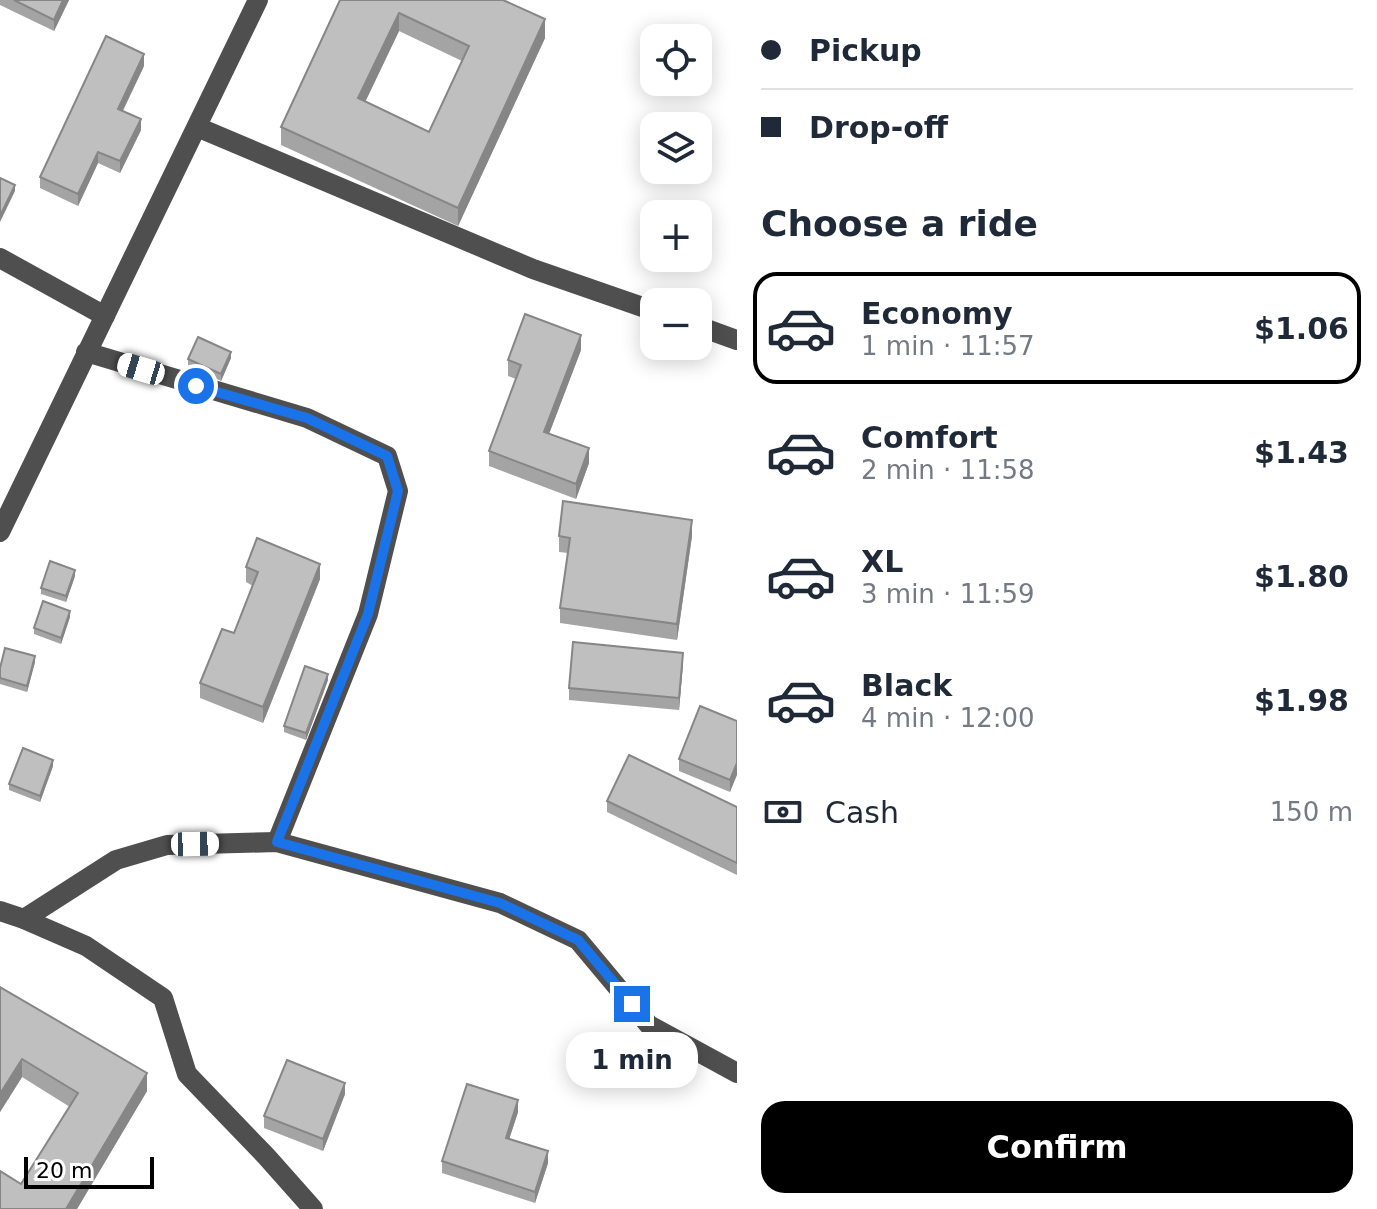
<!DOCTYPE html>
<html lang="en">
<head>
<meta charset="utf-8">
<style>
  :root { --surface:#fff; --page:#f6f6f7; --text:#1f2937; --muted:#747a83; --line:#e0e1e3; --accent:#000 }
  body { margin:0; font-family:"DejaVu Sans",sans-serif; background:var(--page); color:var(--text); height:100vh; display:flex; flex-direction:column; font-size:30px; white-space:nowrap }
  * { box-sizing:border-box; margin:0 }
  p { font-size:26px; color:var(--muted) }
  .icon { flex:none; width:44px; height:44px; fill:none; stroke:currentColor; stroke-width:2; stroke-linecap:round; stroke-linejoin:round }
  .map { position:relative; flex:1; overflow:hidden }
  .drawer { display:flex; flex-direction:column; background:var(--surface); width:640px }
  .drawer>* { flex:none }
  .top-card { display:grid; align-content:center; height:176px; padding:0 24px; background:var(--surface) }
  .fabs { position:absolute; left:640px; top:24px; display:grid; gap:16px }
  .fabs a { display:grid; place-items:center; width:72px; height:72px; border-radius:16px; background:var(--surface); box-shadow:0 4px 20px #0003; font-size:40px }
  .scale { position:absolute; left:24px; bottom:20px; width:130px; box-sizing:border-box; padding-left:8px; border:4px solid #000; border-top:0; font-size:22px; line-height:28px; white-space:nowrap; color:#000; -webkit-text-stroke:6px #fff; paint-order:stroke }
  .end { position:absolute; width:36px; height:36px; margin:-18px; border:10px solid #1a73e8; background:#fff; box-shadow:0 0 0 4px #fff }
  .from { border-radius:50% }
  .bubble { position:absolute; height:56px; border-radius:24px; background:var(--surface); box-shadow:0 4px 20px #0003; font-size:26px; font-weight:800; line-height:56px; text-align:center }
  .car { position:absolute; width:24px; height:48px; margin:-24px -12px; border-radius:10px; box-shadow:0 0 6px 2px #0007; background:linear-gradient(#fff 24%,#345 0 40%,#fff 0 76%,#345 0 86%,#fff 0) }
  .top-card b { display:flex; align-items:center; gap:28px; height:76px; font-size:30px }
  .top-card b+b { border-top:2px solid var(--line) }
  .top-card i { width:20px; height:20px; background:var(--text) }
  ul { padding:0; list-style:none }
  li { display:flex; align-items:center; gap:24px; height:112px; margin:0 16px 12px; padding:0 8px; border:4px solid transparent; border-radius:24px }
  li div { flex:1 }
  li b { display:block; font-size:30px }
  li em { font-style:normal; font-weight:800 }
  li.selected { border-color:var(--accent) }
  li>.icon { width:72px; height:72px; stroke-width:1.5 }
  h2 { padding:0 24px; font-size:36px; line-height:96px }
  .pay { display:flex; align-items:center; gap:20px; height:88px; padding:0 24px; font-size:30px }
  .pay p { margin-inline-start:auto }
  .button { display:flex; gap:16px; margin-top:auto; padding:16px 24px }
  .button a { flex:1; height:92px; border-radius:24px; background:var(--accent); color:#fff; font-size:32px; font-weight:800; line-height:92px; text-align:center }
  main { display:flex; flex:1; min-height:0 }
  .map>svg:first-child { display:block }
</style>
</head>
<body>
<main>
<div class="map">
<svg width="737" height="1209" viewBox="0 0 737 1209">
  <rect width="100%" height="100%" fill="#fff"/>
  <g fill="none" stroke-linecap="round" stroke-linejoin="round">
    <g stroke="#4f4f4f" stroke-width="20">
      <path d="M 197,127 L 533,269 L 654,311"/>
      <path d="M 0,258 L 105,316"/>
      <path d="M 698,326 L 737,340"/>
      <path d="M 86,352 L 307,418 L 387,456 L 398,491 L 368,614 L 277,842"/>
      <path d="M 0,532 L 258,0"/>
      <path d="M 0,911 L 24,919 L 86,946 L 163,998 L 187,1074 L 266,1156 L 313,1209"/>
      <path d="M 24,919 L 116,860 L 167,845 L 277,842 L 500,903 L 578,940 L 649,1025 L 737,1073"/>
    </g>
  </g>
  <g fill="#a4a4a4" fill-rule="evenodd">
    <path d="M 0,0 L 69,0 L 54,31 L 0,5 Z"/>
    <path d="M 340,0 L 545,38 L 458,226 L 281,145 L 281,127 ZM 399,31 L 462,61 L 429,132 L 365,102 Z"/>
    <path d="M 144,66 L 123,111 L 141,130 L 120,173 L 98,163 L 78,206 L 40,188 L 40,177 Z"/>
    <path d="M 581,350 L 549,434 L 589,463 L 576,499 L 489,466 L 489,451 L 516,379 L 508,376 L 508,360 Z"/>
    <path d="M 231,358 L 221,381 L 188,365 L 188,359 Z"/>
    <path d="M 559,536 L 692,536 L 677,640 L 560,623 L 560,608 L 568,553 L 559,552 Z"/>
    <path d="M 246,567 L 320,579 L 263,723 L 200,698 L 200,683 L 234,633 L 253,586 L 246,582 Z"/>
    <path d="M 75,576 L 66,602 L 41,594 L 41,588 Z"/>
    <path d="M 70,617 L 61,644 L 34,634 L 34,628 Z"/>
    <path d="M 35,662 L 27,692 L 0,684 L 0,668 Z"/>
    <path d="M 683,664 L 679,710 L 569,700 L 569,688 Z"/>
    <path d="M 328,680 L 306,740 L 284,732 L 284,726 Z"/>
    <path d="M 737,721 L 730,792 L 679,771 L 679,759 Z"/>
    <path d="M 53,766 L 40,802 L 9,790 L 9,784 Z"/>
    <path d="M 607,801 L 737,807 L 737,875 L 607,812 Z"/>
    <path d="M 0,987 L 147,1091 L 77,1209 L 0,1209 L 21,1184 L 70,1107 L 22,1077 L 0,1112 Z"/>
    <path d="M 345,1094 L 323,1151 L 264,1128 L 264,1116 Z"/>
    <path d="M 518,1112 L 509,1139 L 548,1163 L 535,1203 L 442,1173 L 442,1161 Z"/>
  </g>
  <g fill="#868686">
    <path d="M 63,0 L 69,0 L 54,31 L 54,20 Z"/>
    <path d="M 399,13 L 399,31 L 358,117 L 358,98 Z"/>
    <path d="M 545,19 L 545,38 L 458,226 L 458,208 Z"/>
    <path d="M 144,54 L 144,66 L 118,120 L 118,109 Z"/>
    <path d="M 141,119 L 141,130 L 120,173 L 120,161 Z"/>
    <path d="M 98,152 L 98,163 L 78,206 L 78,194 Z"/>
    <path d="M 15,185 L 15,191 L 0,222 L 0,216 Z"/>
    <path d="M 581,335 L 581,350 L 544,447 L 544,432 Z"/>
    <path d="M 231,352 L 231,358 L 221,381 L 221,374 Z"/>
    <path d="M 589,448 L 589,463 L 576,499 L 576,484 Z"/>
    <path d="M 692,520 L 692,536 L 677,640 L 677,624 Z"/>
    <path d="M 320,564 L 320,579 L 263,723 L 263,707 Z"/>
    <path d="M 75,570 L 75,576 L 66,602 L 66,596 Z"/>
    <path d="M 70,611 L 70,617 L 61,644 L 61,638 Z"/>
    <path d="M 683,653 L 683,664 L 679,710 L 679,698 Z"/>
    <path d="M 35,656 L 35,662 L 27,692 L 27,686 Z"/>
    <path d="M 328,674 L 328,680 L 306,740 L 306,733 Z"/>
    <path d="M 53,760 L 53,766 L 40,802 L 40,796 Z"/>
    <path d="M 737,763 L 737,775 L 730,792 L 730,780 Z"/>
    <path d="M 22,1059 L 22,1077 L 0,1112 L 0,1094 Z"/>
    <path d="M 147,1073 L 147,1091 L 77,1209 L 66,1209 Z"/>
    <path d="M 345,1083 L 345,1094 L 323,1151 L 323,1139 Z"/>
    <path d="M 518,1100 L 518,1112 L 506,1149 L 506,1138 Z"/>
    <path d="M 548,1151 L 548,1163 L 535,1203 L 535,1192 Z"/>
  </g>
  <g fill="#bfbfbf" stroke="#868686" stroke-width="2" fill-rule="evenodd">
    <path d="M 14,0 L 63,0 L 54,20 Z"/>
    <path d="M 340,0 L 503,0 L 545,19 L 458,208 L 281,127 ZM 399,13 L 469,46 L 429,132 L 358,98 Z"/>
    <path d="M 106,36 L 144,54 L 118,109 L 141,119 L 120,161 L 98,152 L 78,194 L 40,177 Z"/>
    <path d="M 0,178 L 15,185 L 0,216 Z"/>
    <path d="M 525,314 L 581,335 L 544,432 L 589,448 L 576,484 L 489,451 L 521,365 L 508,360 Z"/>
    <path d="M 198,337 L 231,352 L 221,374 L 188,359 Z"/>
    <path d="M 563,501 L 692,520 L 677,624 L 560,608 L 570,538 L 559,536 Z"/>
    <path d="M 257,538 L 320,564 L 263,707 L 200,683 L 222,629 L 234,633 L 258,572 L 246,567 Z"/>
    <path d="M 50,561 L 75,570 L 66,596 L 41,588 Z"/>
    <path d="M 43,601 L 70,611 L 61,638 L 34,628 Z"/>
    <path d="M 573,642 L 683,653 L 679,698 L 569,688 Z"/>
    <path d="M 5,648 L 35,656 L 27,686 L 0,678 L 0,668 Z"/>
    <path d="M 305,666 L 328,674 L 306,733 L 284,726 Z"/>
    <path d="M 700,706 L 737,721 L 737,763 L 730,780 L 679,759 Z"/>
    <path d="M 23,748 L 53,760 L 40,796 L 9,784 Z"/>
    <path d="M 629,755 L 737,807 L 737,863 L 607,801 Z"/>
    <path d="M 0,987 L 147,1073 L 66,1209 L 0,1209 L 0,1171 L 21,1184 L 78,1093 L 22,1059 L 0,1094 Z"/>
    <path d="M 287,1060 L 345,1083 L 323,1139 L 264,1116 Z"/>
    <path d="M 467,1084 L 518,1100 L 506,1138 L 548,1151 L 535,1192 L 442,1161 Z"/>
  </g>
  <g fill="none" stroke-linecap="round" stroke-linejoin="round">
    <path stroke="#1a73e8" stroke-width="10" d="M 196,386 L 307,418 L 387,456 L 398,491 L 368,614 L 277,842 L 500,903 L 578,940 L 632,1004"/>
  </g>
</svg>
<div class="fabs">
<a><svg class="icon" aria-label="locate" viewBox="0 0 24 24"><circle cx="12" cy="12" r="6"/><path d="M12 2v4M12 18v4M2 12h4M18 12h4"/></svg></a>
<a><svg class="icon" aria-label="layers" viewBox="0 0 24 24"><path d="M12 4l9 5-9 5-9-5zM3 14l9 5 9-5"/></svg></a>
<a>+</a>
<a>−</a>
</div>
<div class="scale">20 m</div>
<i class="end from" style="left:196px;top:386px"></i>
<i class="end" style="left:632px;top:1004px"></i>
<div class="bubble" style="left:566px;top:1032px;width:132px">1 min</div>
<i class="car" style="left:141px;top:369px;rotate:287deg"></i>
<i class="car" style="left:195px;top:844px;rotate:89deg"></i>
</div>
<section class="drawer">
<div class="top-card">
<b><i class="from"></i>Pickup</b>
<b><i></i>Drop-off</b>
</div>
<h2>Choose a ride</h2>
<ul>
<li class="selected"><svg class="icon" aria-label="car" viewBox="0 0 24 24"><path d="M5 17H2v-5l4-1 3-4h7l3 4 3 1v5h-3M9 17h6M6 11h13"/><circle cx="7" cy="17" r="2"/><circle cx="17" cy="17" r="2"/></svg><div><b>Economy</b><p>1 min · 11:57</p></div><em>$1.06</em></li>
<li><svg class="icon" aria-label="car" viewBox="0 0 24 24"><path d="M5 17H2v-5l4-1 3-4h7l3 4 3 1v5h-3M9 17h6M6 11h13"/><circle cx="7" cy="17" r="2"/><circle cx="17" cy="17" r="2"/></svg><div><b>Comfort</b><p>2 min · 11:58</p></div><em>$1.43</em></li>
<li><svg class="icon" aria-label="car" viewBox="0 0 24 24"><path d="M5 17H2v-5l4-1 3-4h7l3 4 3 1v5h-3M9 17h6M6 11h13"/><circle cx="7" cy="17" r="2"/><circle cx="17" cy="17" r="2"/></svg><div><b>XL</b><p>3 min · 11:59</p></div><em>$1.80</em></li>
<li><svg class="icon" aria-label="car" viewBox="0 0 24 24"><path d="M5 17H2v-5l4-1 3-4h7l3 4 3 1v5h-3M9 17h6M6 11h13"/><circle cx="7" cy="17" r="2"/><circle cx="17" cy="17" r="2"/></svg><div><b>Black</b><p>4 min · 12:00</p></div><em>$1.98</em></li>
</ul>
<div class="pay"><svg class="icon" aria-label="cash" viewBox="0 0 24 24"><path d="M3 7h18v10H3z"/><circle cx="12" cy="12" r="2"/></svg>Cash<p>150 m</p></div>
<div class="button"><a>Confirm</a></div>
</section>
</main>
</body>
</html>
